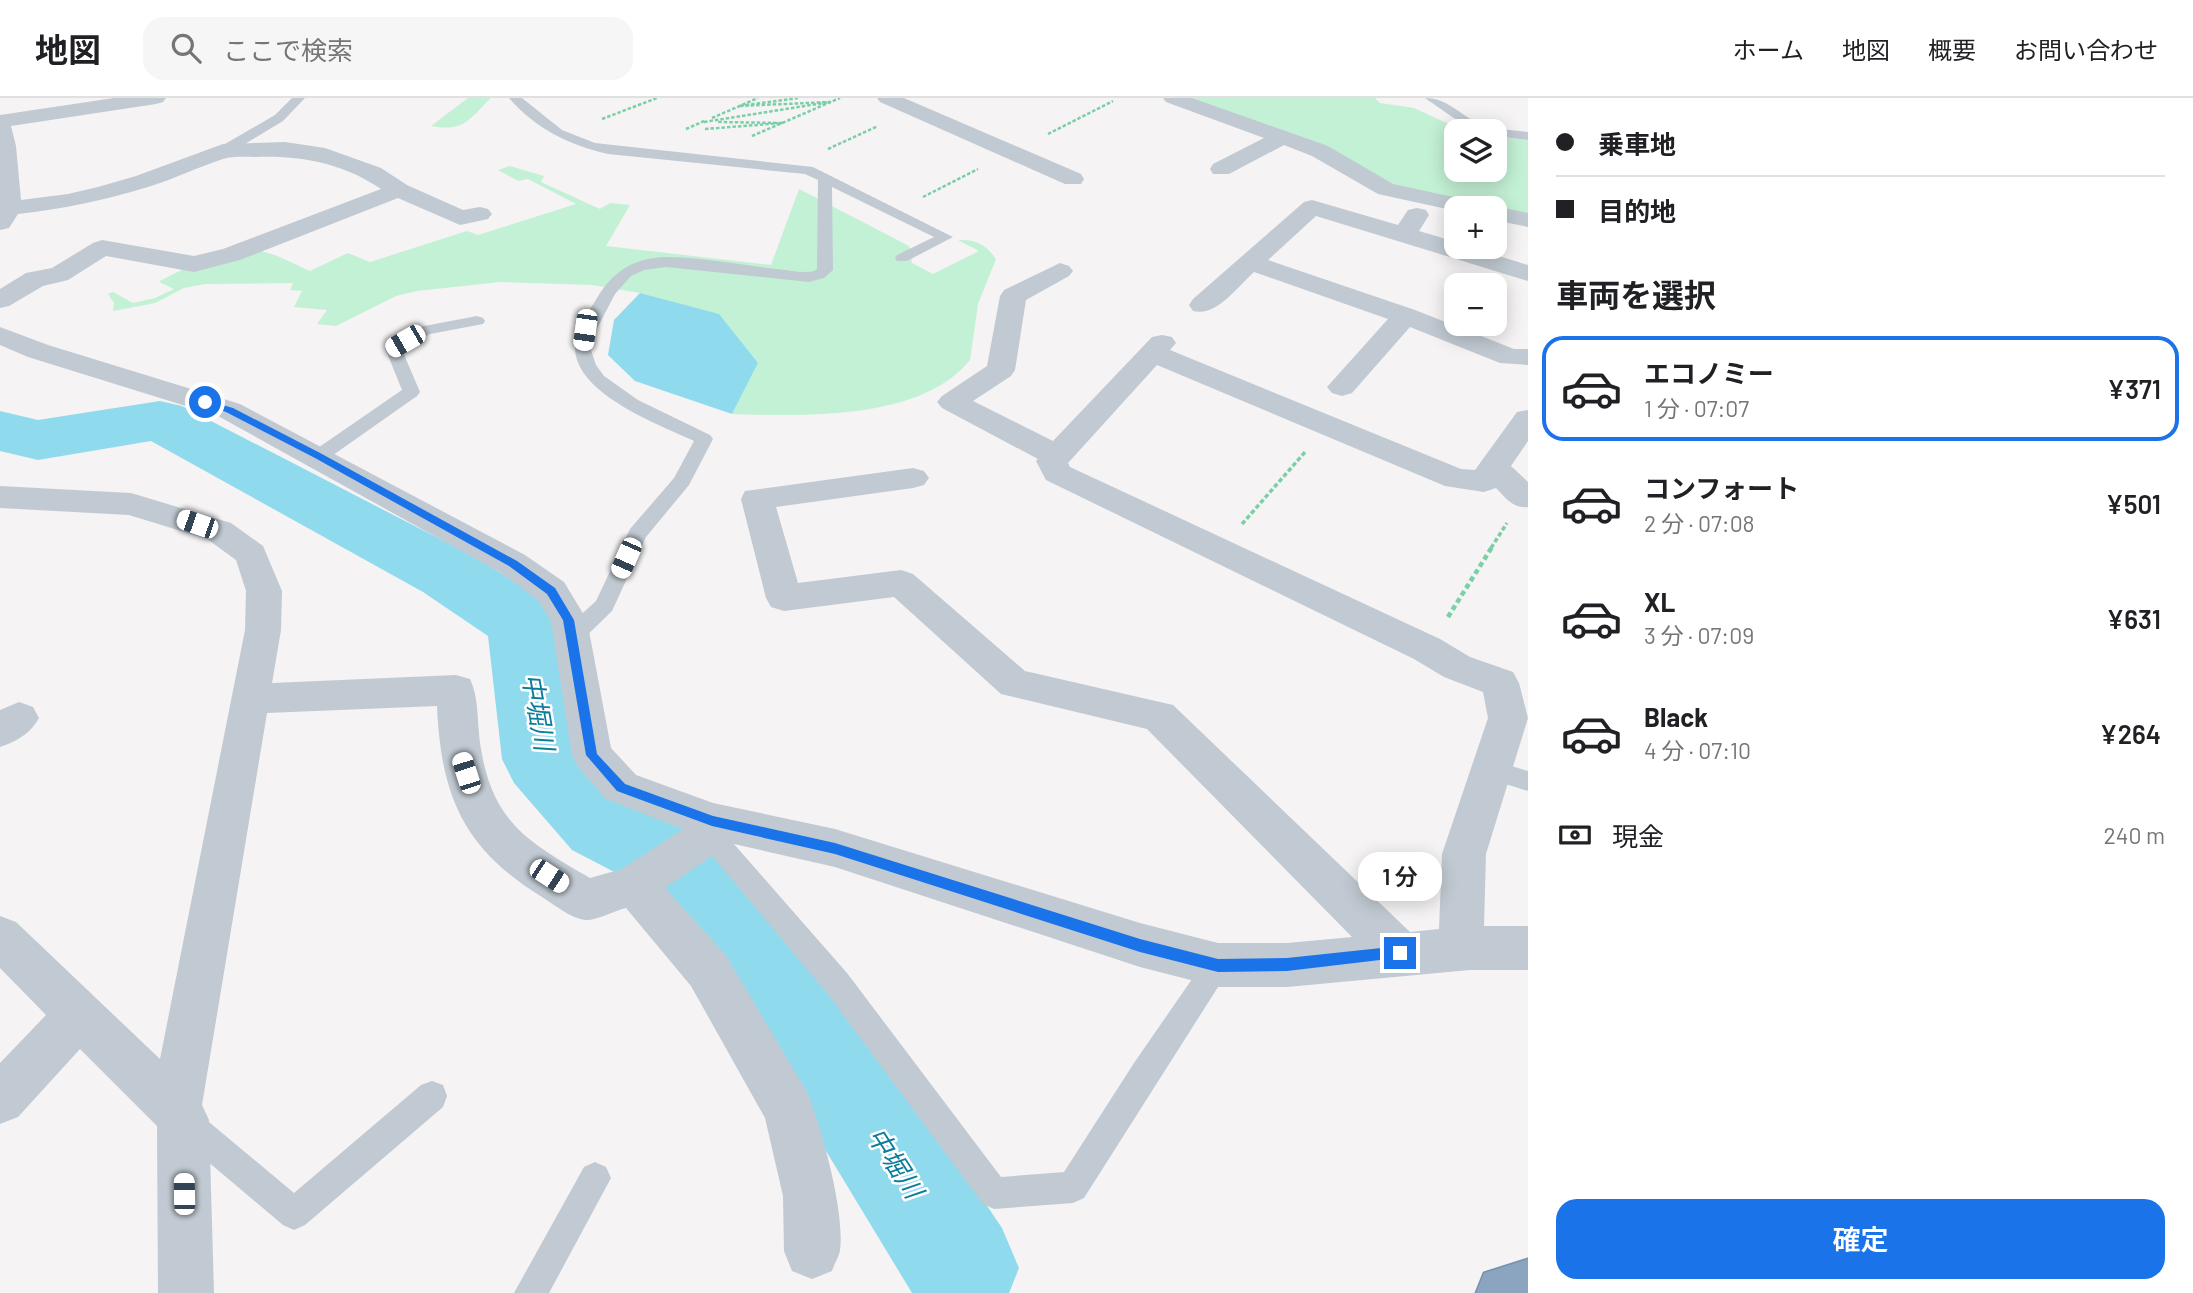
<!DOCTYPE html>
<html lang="ja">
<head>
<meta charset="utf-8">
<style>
  :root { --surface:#fff; --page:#f6f6f6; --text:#202124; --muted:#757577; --line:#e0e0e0; --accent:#1a73e8 }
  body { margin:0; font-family:Barlow,"Noto Sans JP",sans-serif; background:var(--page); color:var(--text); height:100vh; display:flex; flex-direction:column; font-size:26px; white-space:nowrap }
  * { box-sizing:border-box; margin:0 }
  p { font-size:23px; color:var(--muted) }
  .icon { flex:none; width:38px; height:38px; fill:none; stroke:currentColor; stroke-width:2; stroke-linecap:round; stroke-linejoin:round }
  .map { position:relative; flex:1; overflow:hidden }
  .side { display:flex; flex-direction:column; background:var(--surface); width:665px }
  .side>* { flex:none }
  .hud { display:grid; align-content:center; height:154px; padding:0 28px; background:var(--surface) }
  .tools { position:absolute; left:1444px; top:21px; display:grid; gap:14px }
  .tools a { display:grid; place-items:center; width:63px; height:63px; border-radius:14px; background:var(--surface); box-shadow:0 4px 18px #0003; font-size:35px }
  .end { position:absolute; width:32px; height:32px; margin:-16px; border:9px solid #1a73e8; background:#fff; box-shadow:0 0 0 4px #fff }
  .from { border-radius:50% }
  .bubble { position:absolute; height:49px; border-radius:21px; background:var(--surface); box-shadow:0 4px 18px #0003; font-size:23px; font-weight:600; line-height:49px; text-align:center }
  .car { position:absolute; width:21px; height:42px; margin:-21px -10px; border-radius:9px; box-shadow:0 0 5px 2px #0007; background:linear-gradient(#fff 24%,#345 0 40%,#fff 0 76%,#345 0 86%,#fff 0) }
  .hud b { display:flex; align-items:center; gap:24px; height:66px; font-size:26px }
  .hud b+b { border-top:2px solid var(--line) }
  .hud i { width:18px; height:18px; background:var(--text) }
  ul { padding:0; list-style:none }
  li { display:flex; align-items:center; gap:21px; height:105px; margin:0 14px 10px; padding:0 14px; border:4px solid transparent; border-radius:21px }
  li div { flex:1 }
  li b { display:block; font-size:26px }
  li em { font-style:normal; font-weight:600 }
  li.current { border-color:var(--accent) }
  li>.icon { width:63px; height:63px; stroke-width:1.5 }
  h2 { padding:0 28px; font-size:32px; line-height:84px }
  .pay { display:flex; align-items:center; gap:18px; height:77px; padding:0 28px; font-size:26px }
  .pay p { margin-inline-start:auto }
  .button { display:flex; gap:14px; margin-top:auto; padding:14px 28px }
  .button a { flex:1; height:80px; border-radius:21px; background:var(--accent); color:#fff; font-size:28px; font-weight:600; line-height:80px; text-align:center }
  header { display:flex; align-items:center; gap:42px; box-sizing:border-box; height:98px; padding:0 35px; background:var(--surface); border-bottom:2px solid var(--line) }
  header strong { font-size:33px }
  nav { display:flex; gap:38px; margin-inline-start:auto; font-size:24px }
  .search { width:490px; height:63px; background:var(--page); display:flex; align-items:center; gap:18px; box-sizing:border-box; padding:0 24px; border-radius:21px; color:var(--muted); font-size:26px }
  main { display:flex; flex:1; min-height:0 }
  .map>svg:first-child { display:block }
</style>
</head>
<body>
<header>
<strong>地図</strong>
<div class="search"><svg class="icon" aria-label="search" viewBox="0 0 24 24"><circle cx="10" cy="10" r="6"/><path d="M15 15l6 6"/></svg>ここで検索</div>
<nav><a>ホーム</a><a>地図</a><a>概要</a><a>お問い合わせ</a></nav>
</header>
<main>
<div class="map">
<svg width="1528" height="1195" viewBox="0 0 1528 1195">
  <rect width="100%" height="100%" fill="#f5f3f3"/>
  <g fill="#c3f1d5">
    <path d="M 468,0 L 491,0 C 468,22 465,34 431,28 Z"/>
    <path d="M 1187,0 L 1375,0 L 1380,5 L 1414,10 L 1464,33 L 1456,33 L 1456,72 L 1494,72 L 1495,39 L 1528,42 L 1528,117 L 1392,87 Z"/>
    <path d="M 510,68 L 544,78 L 541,84 L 600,111 L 610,105 L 630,107 L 606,148 L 771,167 L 799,91 L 909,148 L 912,165 L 933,176 L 979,153 L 958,142 C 977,141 986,147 996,161 L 978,206 L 970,262 C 921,323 803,318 732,316 L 758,265 L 719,217 L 640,195 L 592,187 L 500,184 L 417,193 L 396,198 L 336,228 L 317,226 L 327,212 L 294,209 L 302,193 L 290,192 L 293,185 L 205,186 L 184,190 L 155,205 L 113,213 L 114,205 L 108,196 L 113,194 L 133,205 L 155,200 L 174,191 L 159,184 C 181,170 232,151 258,153 C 274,154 295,167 310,173 L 348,155 L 370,164 L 467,133 L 478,137 L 576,106 L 528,81 L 518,83 L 498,72 Z"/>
  </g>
  <path fill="#90daee" d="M 640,195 L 719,216 L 758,265 L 732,316 L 635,283 L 608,257 L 614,222 Z"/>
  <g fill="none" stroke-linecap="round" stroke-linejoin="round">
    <path fill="#90daee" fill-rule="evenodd" d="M 160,303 L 182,308 L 473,458 L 550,505 L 561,525 L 582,647 L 634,698 L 682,723 L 760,805 L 869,933 L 1002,1130 L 1019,1170 L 1009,1195 L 912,1195 L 797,1005 L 694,867 L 620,777 L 572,752 L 514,685 L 502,661 L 488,538 L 423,494 L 151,343 L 38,362 L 0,353 L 0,313 L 38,322 Z"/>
    <defs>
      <path id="highway" d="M 1528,1161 L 1528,1195 L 1476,1195 L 1484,1175 Z"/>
    </defs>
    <use href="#highway" stroke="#7690ad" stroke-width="3"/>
    <g stroke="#7ad0a6" stroke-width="2.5" stroke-dasharray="3.5 2" stroke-linecap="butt">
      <path d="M 712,20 L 758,0"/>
      <path d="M 602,21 L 657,0"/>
      <path d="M 704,24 L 830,4 L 739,8 L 798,0"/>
      <path d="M 686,31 L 704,23"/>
      <path d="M 705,31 L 782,25 L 718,24"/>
      <path d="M 1048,36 L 1113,3"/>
      <path d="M 752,38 L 840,0"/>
      <path d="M 828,51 L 878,28"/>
      <path d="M 923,99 L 978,71"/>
    </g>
    <g stroke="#7ad0a6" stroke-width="3.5" stroke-dasharray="4.5 2.5" stroke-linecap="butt">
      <path d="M 1242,426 L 1306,353"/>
      <path d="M 1491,450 L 1507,425"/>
    </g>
    <path stroke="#7ad0a6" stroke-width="4.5" stroke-dasharray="5 3.5" stroke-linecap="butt" d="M 1448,519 L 1492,449"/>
    <g fill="#c1cad2" fill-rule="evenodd">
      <path d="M 292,0 L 305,0 L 283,23 L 228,56 L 218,56 L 218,50 L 275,17 Z"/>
      <path d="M 509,0 L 522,0 L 562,32 L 595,45 L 813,69 L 953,139 L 907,163 L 897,163 L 895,160 L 897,157 L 934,139 L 832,89 L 833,172 L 824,180 L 809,184 L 666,169 L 644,172 L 631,178 L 615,196 L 592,240 L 591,252 L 596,267 L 604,278 L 638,302 L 710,337 L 713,341 L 689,387 L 646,439 L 612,513 L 579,545 L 571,547 L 563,545 L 560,539 L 563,533 L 596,503 L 630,431 L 674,380 L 694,343 C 659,327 573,295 575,248 C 575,230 588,215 597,200 C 613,173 634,160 666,159 C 702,159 741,167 777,171 C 789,172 802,176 814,173 L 817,171 L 818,82 L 805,76 L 608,56 C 569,47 536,31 509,0 Z"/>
      <path d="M 1425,0 C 1448,0 1459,17 1479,25 C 1495,31 1511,32 1528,34 L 1528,42 L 1494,38 L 1494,33 L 1468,30 Z"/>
      <path d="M 477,218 L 483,220 L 485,223 L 483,226 L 430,236 L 402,252 L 420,294 L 417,298 L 326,362 L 312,362 L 310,358 L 312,354 L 402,292 L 385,250 L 387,246 L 419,229 Z"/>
      <path d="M 1492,662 L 1528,673 L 1528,693 L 1483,679 L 1480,672 L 1483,665 Z"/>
      <path d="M 717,734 L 726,737 L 847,875 L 1001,1079 L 1064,1074 L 1134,965 L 1208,858 L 1218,854 L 1228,858 L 1232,867 L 1084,1100 L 1073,1105 L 994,1111 L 983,1106 L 827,895 L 708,753 L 704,745 L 708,737 Z"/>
      <path d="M 432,983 L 443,987 L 447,998 L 443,1009 L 305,1127 L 294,1132 L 283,1127 L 175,1036 L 171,1025 L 175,1014 L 186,1010 L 197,1014 L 294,1095 L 421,987 Z"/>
      <path d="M 595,1064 L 606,1069 L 611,1080 L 549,1195 L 514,1195 L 584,1069 Z"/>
    </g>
    <g fill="#c1cad2" fill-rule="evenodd">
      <path d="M 114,0 L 166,0 L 163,4 L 156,6 L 11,28 L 16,48 L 21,102 L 68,96 L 98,89 L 136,78 L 223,46 L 285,44 L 325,50 L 381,70 L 407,87 L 463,112 L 480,109 L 488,111 L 492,116 L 488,121 L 460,127 L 398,100 L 240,162 L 194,174 L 106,158 L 68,182 L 43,188 L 9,208 L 0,210 L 0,191 L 26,175 L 52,170 L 93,145 L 102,142 L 194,158 L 223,151 L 381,91 C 343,65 300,57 255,59 C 245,59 233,58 223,61 C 198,69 174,81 148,89 C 105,102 63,111 18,116 L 9,130 L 0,132 L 0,17 Z"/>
      <path d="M 877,0 L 904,0 L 1081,76 L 1084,81 L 1081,86 L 1065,86 L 880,4 Z"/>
      <path d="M 1163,0 L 1192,0 L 1328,48 L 1393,86 L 1481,105 L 1485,110 L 1456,110 L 1456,113 L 1378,96 L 1312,58 L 1284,47 L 1229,76 L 1213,76 L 1210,71 L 1213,66 L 1264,40 L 1166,4 Z"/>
      <path d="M 1312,102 L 1398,127 L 1408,112 L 1417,110 L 1426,112 L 1429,117 L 1419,133 L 1456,144 L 1456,149 L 1470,149 L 1528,167 L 1528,183 L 1316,118 L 1268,162 L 1415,212 L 1514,251 L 1528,251 L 1528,267 L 1500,265 L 1410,229 L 1352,295 L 1342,298 L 1332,295 L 1327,289 L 1388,221 L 1254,174 C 1237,189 1217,219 1193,213 L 1189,207 L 1193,201 L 1304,104 Z"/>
      <path d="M 1494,108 L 1528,115 L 1528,129 L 1494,122 L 1494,110 L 1485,110 Z"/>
      <path d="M 1060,165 L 1069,168 L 1073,173 L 1069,178 L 1026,202 L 1015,272 L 1011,278 L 973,303 L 1053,343 L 1152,239 L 1162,237 L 1172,239 L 1176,245 L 1170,252 L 1461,371 L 1475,372 L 1517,314 L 1528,312 L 1528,343 L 1511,368 L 1528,384 L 1528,409 C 1513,411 1506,400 1496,390 L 1484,394 L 1445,388 L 1157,267 L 1068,365 L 1070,369 L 1440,541 L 1470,559 L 1513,574 L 1519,585 L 1528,620 L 1486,756 L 1484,828 L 1528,828 L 1528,872 L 1470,872 L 1287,889 L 1218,889 L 1140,869 L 835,769 L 725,744 L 722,751 L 665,790 L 725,856 L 807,994 C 822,1031 845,1114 840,1152 C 839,1159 834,1166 832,1173 L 812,1181 L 792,1173 L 784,1153 L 783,1098 L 765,1020 L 691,888 L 626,810 C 614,813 596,823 585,822 C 570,820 555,807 542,799 C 464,751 441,699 437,608 L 267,615 L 202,1007 L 209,1022 L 214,1195 L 158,1195 L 157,1028 L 80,951 L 18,1019 L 0,1026 L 0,965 L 46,917 L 0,870 L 0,818 L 16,824 L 160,961 L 245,532 L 246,493 L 236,462 L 207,441 L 129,417 L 0,410 L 0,388 L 131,395 L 231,425 L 263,448 L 282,493 L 281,532 L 272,585 L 456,577 L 470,581 C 479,600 477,624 480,645 C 492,724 525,742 590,780 L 622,771 L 683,731 L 606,701 L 578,669 L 572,657 L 551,523 L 538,502 L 501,475 L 218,318 L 28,259 L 0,247 L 0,229 L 48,247 L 240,306 L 525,457 L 564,484 L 587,522 L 611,650 L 636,677 L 713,705 L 835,731 L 1140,825 L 1218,845 L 1287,845 L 1352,839 L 1147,631 L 1001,596 L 894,499 L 784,513 L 771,509 L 766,500 L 741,401 L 745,393 L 913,370 L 924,373 L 929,380 L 924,387 L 913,390 L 776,409 L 798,485 L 901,472 L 913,476 L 1025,573 L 1173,607 L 1410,834 L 1439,831 L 1442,756 L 1488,620 L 1483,594 L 1444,579 L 1414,561 L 1046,382 L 1036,363 L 1038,361 L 942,310 L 937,304 L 942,298 L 987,268 L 1000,198 L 1004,192 Z"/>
      <path d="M 19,604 L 33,609 L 39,620 C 30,636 17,643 0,649 L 0,612 Z"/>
    </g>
    <use href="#highway" fill="#8ba5c1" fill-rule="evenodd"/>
  </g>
  <path fill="#1a73e8" d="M 205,302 L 233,310 L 322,356 L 517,463 L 555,490 L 574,522 L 597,656 L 625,686 L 713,718 L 835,745 L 1140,841 L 1218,861 L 1287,860 L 1400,848 L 1405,850 L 1405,859 L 1287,873 L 1218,874 L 1140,854 L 835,756 L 712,728 L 617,693 L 586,657 L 563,522 L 547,496 L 509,468 L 315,360 L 226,314 L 202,306 L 202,303 Z"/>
  <g text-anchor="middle" stroke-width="5" stroke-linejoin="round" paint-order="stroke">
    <g font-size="26" font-style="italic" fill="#0c7c9b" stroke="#fff">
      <text transform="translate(538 614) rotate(80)" y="9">中堀川</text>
      <text transform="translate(895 1065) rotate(57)" y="9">中堀川</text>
    </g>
  </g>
</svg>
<div class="tools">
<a><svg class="icon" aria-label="layers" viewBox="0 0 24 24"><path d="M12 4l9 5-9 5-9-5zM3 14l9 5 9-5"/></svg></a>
<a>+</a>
<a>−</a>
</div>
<i class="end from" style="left:205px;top:304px"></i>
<i class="end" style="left:1400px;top:855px"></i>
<div class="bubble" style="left:1358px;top:754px;width:84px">1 分</div>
<i class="car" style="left:585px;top:232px;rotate:188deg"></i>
<i class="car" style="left:405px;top:243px;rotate:240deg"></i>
<i class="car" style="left:197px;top:426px;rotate:289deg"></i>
<i class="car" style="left:626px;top:460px;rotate:204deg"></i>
<i class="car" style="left:466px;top:675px;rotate:342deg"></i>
<i class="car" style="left:549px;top:778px;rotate:123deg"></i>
<i class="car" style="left:184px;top:1096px;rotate:359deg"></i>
</div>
<section class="side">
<div class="hud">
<b><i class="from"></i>乗車地</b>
<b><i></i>目的地</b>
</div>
<h2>車両を選択</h2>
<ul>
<li class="current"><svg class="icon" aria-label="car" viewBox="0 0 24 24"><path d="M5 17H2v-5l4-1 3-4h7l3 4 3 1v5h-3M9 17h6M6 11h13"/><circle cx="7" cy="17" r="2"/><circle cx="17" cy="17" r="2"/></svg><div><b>エコノミー</b><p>1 分 · 07:07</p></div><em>¥371</em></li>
<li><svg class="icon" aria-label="car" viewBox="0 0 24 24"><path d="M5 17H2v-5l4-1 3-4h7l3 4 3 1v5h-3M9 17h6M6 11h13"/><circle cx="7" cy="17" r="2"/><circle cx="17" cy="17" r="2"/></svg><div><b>コンフォート</b><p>2 分 · 07:08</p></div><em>¥501</em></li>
<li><svg class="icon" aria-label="car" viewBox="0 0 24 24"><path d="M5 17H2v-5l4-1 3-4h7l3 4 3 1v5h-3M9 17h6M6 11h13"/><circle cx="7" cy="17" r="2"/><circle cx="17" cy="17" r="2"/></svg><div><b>XL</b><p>3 分 · 07:09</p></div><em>¥631</em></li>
<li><svg class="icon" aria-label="car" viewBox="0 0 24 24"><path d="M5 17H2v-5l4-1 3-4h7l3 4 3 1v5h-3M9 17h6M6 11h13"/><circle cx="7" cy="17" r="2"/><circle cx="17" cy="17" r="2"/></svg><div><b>Black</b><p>4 分 · 07:10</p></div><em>¥264</em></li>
</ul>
<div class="pay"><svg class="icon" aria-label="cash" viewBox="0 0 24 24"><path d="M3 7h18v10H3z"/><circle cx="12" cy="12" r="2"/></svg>現金<p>240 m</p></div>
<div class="button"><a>確定</a></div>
</section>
</main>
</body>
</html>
